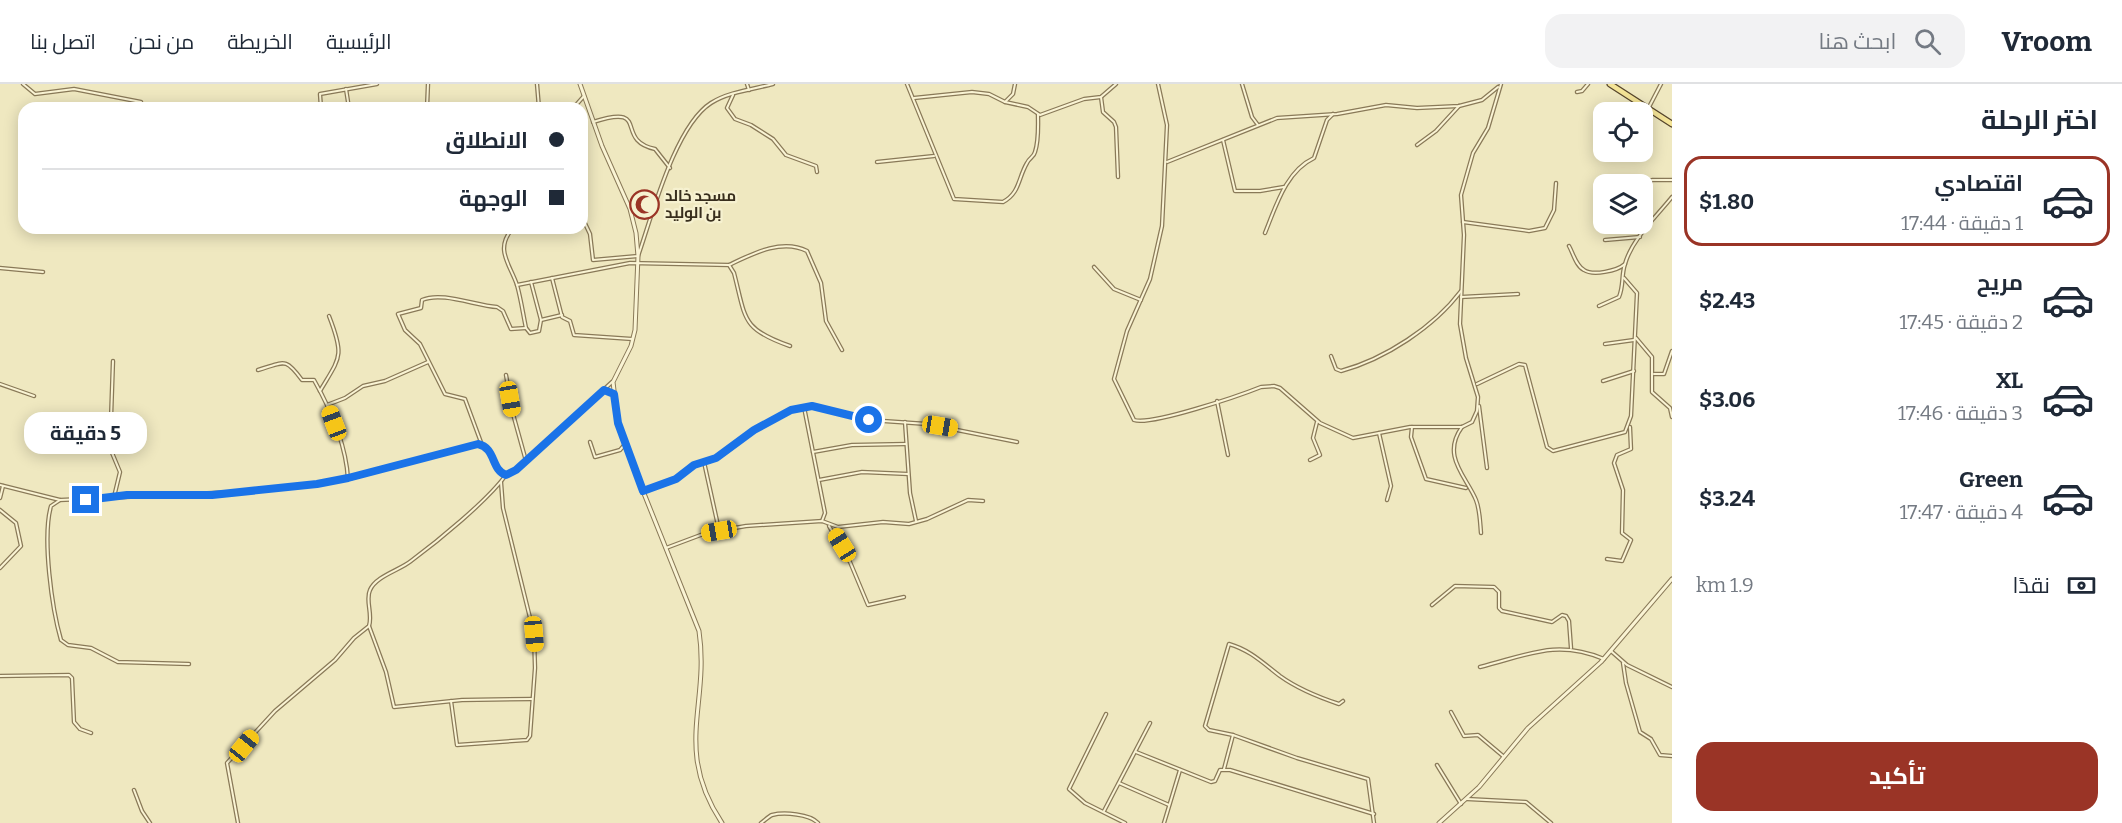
<!DOCTYPE html>
<html lang="ar">
<head>
<meta charset="utf-8">
<style>
  :root { --surface:#fff; --page:#f2f2f3; --text:#1f2937; --muted:#747a83; --line:#e0e1e3; --accent:#9a3426 }
  body { margin:0; font-family:Bitter,Cairo,serif; background:var(--page); color:var(--text); direction:rtl; height:100vh; display:flex; flex-direction:column; font-size:22px; white-space:nowrap }
  * { box-sizing:border-box; margin:0 }
  p { font-size:20px; color:var(--muted) }
  .icon { flex:none; width:33px; height:33px; fill:none; stroke:currentColor; stroke-width:2; stroke-linecap:round; stroke-linejoin:round }
  .map { position:relative; flex:1; overflow:hidden; direction:ltr }
  .sheet { display:flex; flex-direction:column; background:var(--surface); width:450px }
  .sheet>* { flex:none }
  .banner { position:absolute; left:18px; top:18px; width:570px; height:132px; border-radius:18px; box-shadow:0 3px 15px #0003; direction:rtl; display:grid; align-content:center; height:132px; padding:0 24px; background:var(--surface) }
  .tools { position:absolute; left:1593px; top:18px; display:grid; gap:12px }
  .tools a { display:grid; place-items:center; width:60px; height:60px; border-radius:12px; background:var(--surface); box-shadow:0 3px 15px #0003; font-size:30px }
  .end { position:absolute; width:27px; height:27px; margin:-14px; border:8px solid #1a73e8; background:#fff; box-shadow:0 0 0 3px #fff }
  .from { border-radius:50% }
  .bubble { position:absolute; height:42px; border-radius:18px; background:var(--surface); box-shadow:0 3px 15px #0003; font-size:20px; font-weight:700; line-height:42px; text-align:center; direction:rtl }
  .car { position:absolute; width:18px; height:36px; margin:-18px -9px; border-radius:8px; box-shadow:0 0 4px 2px #0007; background:linear-gradient(#f5c518 24%,#345 0 40%,#f5c518 0 76%,#345 0 86%,#f5c518 0) }
  .banner b { display:flex; align-items:center; gap:21px; height:57px; font-size:22px }
  .banner b+b { border-top:2px solid var(--line) }
  .banner i { width:15px; height:15px; background:var(--text) }
  ul { padding:0; list-style:none }
  li { display:flex; align-items:center; gap:18px; height:90px; margin:0 12px 9px; padding:0 12px; border:3px solid transparent; border-radius:18px }
  li div { flex:1 }
  li b { display:block; font-size:22px }
  li em { font-style:normal; font-weight:700 }
  li.selected { border-color:var(--accent) }
  li>.icon { width:54px; height:54px; stroke-width:1.5 }
  h2 { padding:0 24px; font-size:27px; line-height:72px }
  .pay { display:flex; align-items:center; gap:15px; height:66px; padding:0 24px; font-size:22px }
  .pay p { margin-inline-start:auto }
  .action { display:flex; gap:12px; margin-top:auto; padding:12px 24px }
  .action a { flex:1; height:69px; border-radius:18px; background:var(--accent); color:#fff; font-size:24px; font-weight:700; line-height:69px; text-align:center }
  header { display:flex; align-items:center; gap:36px; box-sizing:border-box; height:84px; padding:0 30px; background:var(--surface); border-bottom:2px solid var(--line) }
  header strong { font-size:28px }
  nav { display:flex; gap:33px; margin-inline-start:auto; font-size:21px }
  .search { width:420px; height:54px; background:var(--page); display:flex; align-items:center; gap:15px; box-sizing:border-box; padding:0 21px; border-radius:18px; color:var(--muted); font-size:22px }
  main { display:flex; flex:1; min-height:0 }
  .map>svg:first-child { display:block }
</style>
</head>
<body>
<header>
<strong>Vroom</strong>
<div class="search"><svg class="icon" aria-label="search" viewBox="0 0 24 24"><circle cx="10" cy="10" r="6"/><path d="M15 15l6 6"/></svg>ابحث هنا</div>
<nav><a>الرئيسية</a><a>الخريطة</a><a>من نحن</a><a>اتصل بنا</a></nav>
</header>
<main>
<section class="sheet">
<h2>اختر الرحلة</h2>
<ul>
<li class="selected"><svg class="icon" aria-label="car" viewBox="0 0 24 24"><path d="M5 17H2v-5l4-1 3-4h7l3 4 3 1v5h-3M9 17h6M6 11h13"/><circle cx="7" cy="17" r="2"/><circle cx="17" cy="17" r="2"/></svg><div><b>اقتصادي</b><p>1 دقيقة · 17:44</p></div><em>$1.80</em></li>
<li><svg class="icon" aria-label="car" viewBox="0 0 24 24"><path d="M5 17H2v-5l4-1 3-4h7l3 4 3 1v5h-3M9 17h6M6 11h13"/><circle cx="7" cy="17" r="2"/><circle cx="17" cy="17" r="2"/></svg><div><b>مريح</b><p>2 دقيقة · 17:45</p></div><em>$2.43</em></li>
<li><svg class="icon" aria-label="car" viewBox="0 0 24 24"><path d="M5 17H2v-5l4-1 3-4h7l3 4 3 1v5h-3M9 17h6M6 11h13"/><circle cx="7" cy="17" r="2"/><circle cx="17" cy="17" r="2"/></svg><div><b>XL</b><p>3 دقيقة · 17:46</p></div><em>$3.06</em></li>
<li><svg class="icon" aria-label="car" viewBox="0 0 24 24"><path d="M5 17H2v-5l4-1 3-4h7l3 4 3 1v5h-3M9 17h6M6 11h13"/><circle cx="7" cy="17" r="2"/><circle cx="17" cy="17" r="2"/></svg><div><b>Green</b><p>4 دقيقة · 17:47</p></div><em>$3.24</em></li>
</ul>
<div class="pay"><svg class="icon" aria-label="cash" viewBox="0 0 24 24"><path d="M3 7h18v10H3z"/><circle cx="12" cy="12" r="2"/></svg>نقدًا<p>1.9 km</p></div>
<div class="action"><a>تأكيد</a></div>
</section>
<div class="map">
<svg width="1672" height="739" viewBox="0 0 1672 739">
  <rect width="100%" height="100%" fill="#efe8c0"/>
  <g fill="none" stroke-linecap="round" stroke-linejoin="round">
    <defs>
      <g id="minor">
        <path d="M 23,0 L 35,10 L 74,5 L 141,18"/>
        <path d="M 537,0 L 539,24"/>
        <path d="M 747,0 L 749,6"/>
        <path d="M 907,0 L 954,115 L 1003,118 C 1020,109 1018,94 1027,79 C 1029,74 1034,73 1035,68 C 1039,56 1038,43 1038,30"/>
        <path d="M 1158,0 L 1167,41 L 1162,142 L 1150,195 L 1127,247 L 1114,295 L 1134,336 C 1151,342 1241,311 1261,303 L 1274,302 L 1280,304 L 1320,339 L 1353,354 L 1410,343 L 1462,343 L 1472,338 L 1477,327 L 1478,313 L 1466,274 L 1460,240 L 1464,151 L 1461,111 L 1473,69 L 1488,44 L 1501,0"/>
        <path d="M 1242,0 L 1252,33 L 1258,41"/>
        <path d="M 346,5 L 349,24"/>
        <path d="M 1577,8 L 1582,7 L 1588,0"/>
        <path d="M 733,11 L 727,24 L 735,35 L 751,41 L 773,55 L 786,71 L 816,82 L 817,88"/>
        <path d="M 1101,13 L 1103,28 L 1114,38 L 1116,43 L 1118,93"/>
        <path d="M 914,14 L 972,8 L 989,10 L 1005,18 L 1028,23 L 1040,31 L 1084,15 L 1101,13 L 1116,0"/>
        <path d="M 1005,18 L 1013,10 L 1015,0"/>
        <path d="M 321,24 L 320,10 L 377,0"/>
        <path d="M 427,24 L 428,0"/>
        <path d="M 562,24 L 576,21 L 584,12"/>
        <path d="M 1648,25 L 1661,0"/>
        <path d="M 1637,28 L 1642,20"/>
        <path d="M 593,38 C 652,19 613,56 655,65 L 670,84"/>
        <path d="M 1223,56 L 1235,107 L 1260,107 L 1284,103"/>
        <path d="M 1417,61 L 1436,47 L 1459,22"/>
        <path d="M 877,78 L 934,72"/>
        <path d="M 1167,78 L 1277,34 L 1337,30 L 1386,21 L 1417,24 L 1459,22 L 1482,16 L 1498,3"/>
        <path d="M 1642,104 L 1652,96 L 1672,96"/>
        <path d="M 582,133 L 590,150 L 593,176 L 638,172 C 652,132 675,42 711,19 C 728,8 754,5 773,0"/>
        <path d="M 1463,138 L 1529,147 L 1545,144 L 1554,126 L 1556,99"/>
        <path d="M 513,144 C 494,165 510,180 517,201 C 521,215 523,230 526,244 L 530,249 L 539,247 L 541,236 L 531,198"/>
        <path d="M 1265,149 C 1276,122 1286,87 1314,74 L 1327,36 L 1333,30"/>
        <path d="M 1605,156 L 1640,153"/>
        <path d="M 1569,162 C 1573,169 1576,182 1584,186 C 1593,192 1617,187 1625,180"/>
        <path d="M 729,181 C 752,170 782,154 807,167 L 821,199 L 826,237 L 842,266"/>
        <path d="M 1094,183 L 1114,205 L 1141,216"/>
        <path d="M 0,184 L 43,188"/>
        <path d="M 552,194 L 562,233 L 570,237 L 574,251 L 632,255"/>
        <path d="M 517,201 L 630,179 L 729,181 L 734,189 C 746,235 741,245 790,262"/>
        <path d="M 1461,213 L 1518,210"/>
        <path d="M 1599,222 L 1619,213 C 1624,201 1621,192 1625,180 C 1632,155 1656,133 1672,113"/>
        <path d="M 541,236 L 562,231"/>
        <path d="M 1636,254 L 1652,273 L 1652,308 L 1670,324 L 1672,333"/>
        <path d="M 1605,260 L 1634,256"/>
        <path d="M 1331,272 L 1336,285 L 1341,287 C 1385,275 1434,243 1461,207"/>
        <path d="M 113,277 L 110,364 L 120,388 L 114,413"/>
        <path d="M 258,286 C 285,278 285,273 302,296 L 314,296 C 331,326 346,360 348,395"/>
        <path d="M 1654,290 L 1664,290 L 1672,267"/>
        <path d="M 506,291 L 513,330 L 526,377"/>
        <path d="M 1603,297 L 1634,287"/>
        <path d="M 0,300 L 34,312"/>
        <path d="M 1477,300 L 1519,280 L 1525,281 L 1547,363 L 1553,367 L 1625,348 L 1631,332 L 1637,209 L 1624,194"/>
        <path d="M 320,307 C 340,273 345,273 329,232"/>
        <path d="M 1217,317 L 1228,371"/>
        <path d="M 327,321 L 345,314 L 363,302 L 385,297 L 428,278"/>
        <path d="M 1479,322 L 1487,384"/>
        <path d="M 804,323 L 825,429 L 822,437"/>
        <path d="M 905,338 L 910,409 L 916,437"/>
        <path d="M 1412,343 L 1411,353 L 1426,395 L 1466,404"/>
        <path d="M 1462,343 C 1441,372 1466,392 1476,416 C 1480,426 1480,438 1481,449"/>
        <path d="M 1379,349 L 1391,402 L 1387,416"/>
        <path d="M 590,358 L 595,373 L 620,366 L 626,359"/>
        <path d="M 482,361 L 465,315 L 445,310 L 420,260 L 405,246 L 398,230 L 421,224 L 422,216 C 442,207 476,222 497,223 L 503,227 L 511,245 L 526,244"/>
        <path d="M 813,368 L 852,361 L 906,360"/>
        <path d="M 1310,376 L 1320,371 L 1313,354 L 1317,338"/>
        <path d="M 704,378 L 719,446"/>
        <path d="M 819,396 L 862,388 L 908,390"/>
        <path d="M 0,401 L 60,416 L 257,407 L 348,395 L 478,360 C 496,364 491,386 506,391 L 516,386 L 612,298"/>
        <path d="M 643,407 L 677,395 L 694,381 L 710,377 L 725,369 L 754,346 L 791,326 L 809,322 L 869,336 L 927,340 L 1017,358"/>
        <path d="M 0,414 L 3,402"/>
        <path d="M 60,416 L 51,422 C 42,454 52,525 61,556 L 68,561 L 91,564 L 118,578 L 189,580"/>
        <path d="M 0,426 L 16,439 L 21,462 L 0,484"/>
        <path d="M 829,442 L 850,478 L 868,521 L 904,513"/>
        <path d="M 666,464 L 706,449 L 746,442 L 822,437 L 838,443 L 883,438 L 909,440 L 927,435 L 968,416 L 983,417"/>
        <path d="M 1607,475 L 1622,477 L 1631,456 L 1622,449 L 1623,406 L 1614,379 L 1617,371 L 1631,365 L 1630,343"/>
        <path d="M 1432,521 L 1455,502 L 1494,503 L 1499,508 L 1499,524 L 1502,527 L 1552,538 L 1562,531 L 1566,532 L 1569,537 L 1571,564"/>
        <path d="M 369,542 L 386,588 L 394,623 L 462,616 L 532,615"/>
        <path d="M 1611,567 L 1627,581 L 1672,603"/>
        <path d="M 1623,579 L 1626,599 L 1640,648 L 1651,655 L 1660,671 L 1672,672"/>
        <path d="M 1480,583 C 1528,571 1556,555 1604,575"/>
        <path d="M 0,592 L 69,591 L 72,594 L 74,638 L 80,645 L 91,649"/>
        <path d="M 451,617 L 457,661 L 527,656 L 530,652 L 535,584 L 534,550 L 503,424 L 501,398"/>
        <path d="M 1343,617 L 1339,620 C 1318,613 1298,605 1280,592 C 1263,579 1250,566 1229,560 L 1205,642 L 1209,646 L 1233,651 L 1297,674 L 1368,695 L 1374,739"/>
        <path d="M 1451,628 L 1464,652 L 1478,651 L 1503,672"/>
        <path d="M 1106,630 L 1069,705 L 1085,719 L 1125,739"/>
        <path d="M 1136,668 L 1211,698 L 1215,697 L 1220,686 L 1230,686 L 1374,730"/>
        <path d="M 1437,681 L 1461,720"/>
        <path d="M 1224,685 L 1233,651"/>
        <path d="M 1119,699 L 1169,721"/>
        <path d="M 134,706 L 142,727 L 150,739"/>
        <path d="M 1467,715 L 1526,718 L 1551,739"/>
        <path d="M 1104,727 L 1150,639"/>
        <path d="M 238,739 L 227,679 L 275,627 L 335,576 L 354,554 L 369,542 C 373,530 365,516 370,506 C 376,492 400,486 411,477 C 438,457 487,417 506,391"/>
        <path d="M 761,739 C 764,737 769,732 772,731 C 784,728 810,730 818,739"/>
        <path d="M 1164,739 L 1180,686"/>
      </g>
      <g id="tertiary">
        <path d="M 580,0 L 602,62 L 630,125 L 636,149 L 638,172 L 635,246 L 631,262 L 613,298 L 618,339 L 643,407 L 699,547 C 710,621 673,665 722,739"/>
        <path d="M 604,306 L 613,309"/>
        <path d="M 1439,739 L 1479,703 L 1528,644 L 1601,578 L 1672,495"/>
      </g>
      <path id="primary" d="M 1610,0 L 1672,40"/>
    </defs>
    <use href="#minor" stroke="#897958" stroke-width="4.5"/>
    <use href="#tertiary" stroke="#897958" stroke-width="5"/>
    <use href="#primary" stroke="#57462c" stroke-width="7"/>
    <use href="#minor" stroke="#faf4d4" stroke-width="2"/>
    <use href="#tertiary" stroke="#faf4d4" stroke-width="3"/>
    <use href="#primary" stroke="#f4e497" stroke-width="4.5"/>
  </g>
  <g fill="none" stroke-linecap="round" stroke-linejoin="round">
    <path stroke="#1a73e8" stroke-width="8" d="M 86,416 L 127,411 L 212,411 L 317,400 L 348,394 L 478,360 C 496,364 491,386 506,391 L 516,386 L 604,306 L 614,310 L 618,339 L 643,407 L 676,395 L 694,381 L 716,374 L 754,346 L 791,326 L 812,322 L 869,336"/>
  </g>
  <defs>
    <symbol id="mosque-ring" viewBox="-11 -11 22 22"><circle r="9.5" fill="#f6f1d0" stroke="#9a3426" stroke-width="1.5"/><path d="M3.5-4.9A6 6 0 1 0 3.5 4.9A5 5 0 1 1 3.5-4.9Z" fill="#9a3426"/></symbol>
  </defs>
  <g fill-rule="evenodd">
    <use href="#mosque-ring" x="628" y="104" width="33" height="33"/>
  </g>
  <g text-anchor="middle" stroke-width="4.5" stroke-linejoin="round" paint-order="stroke">
    <g font-size="15" font-weight="bold" fill="#382e1d" stroke="#f6f1d0" text-anchor="start">
      <text x="665" y="117">مسجد خالد<tspan x="665" dy="17">بن الوليد</tspan></text>
    </g>
  </g>
</svg>
<div class="tools">
<a><svg class="icon" aria-label="locate" viewBox="0 0 24 24"><circle cx="12" cy="12" r="6"/><path d="M12 2v4M12 18v4M2 12h4M18 12h4"/></svg></a>
<a><svg class="icon" aria-label="layers" viewBox="0 0 24 24"><path d="M12 4l9 5-9 5-9-5zM3 14l9 5 9-5"/></svg></a>
</div>
<i class="end from" style="left:869px;top:336px"></i>
<i class="end" style="left:86px;top:416px"></i>
<div class="bubble" style="left:24px;top:328px;width:123px">5 دقيقة</div>
<i class="car" style="left:510px;top:315px;rotate:170deg"></i>
<i class="car" style="left:334px;top:339px;rotate:339deg"></i>
<i class="car" style="left:940px;top:342px;rotate:99deg"></i>
<i class="car" style="left:719px;top:447px;rotate:260deg"></i>
<i class="car" style="left:842px;top:461px;rotate:328deg"></i>
<i class="car" style="left:534px;top:550px;rotate:175deg"></i>
<i class="car" style="left:244px;top:662px;rotate:39deg"></i>
<div class="banner">
<b><i class="from"></i>الانطلاق</b>
<b><i></i>الوجهة</b>
</div>
</div>
</main>
</body>
</html>
